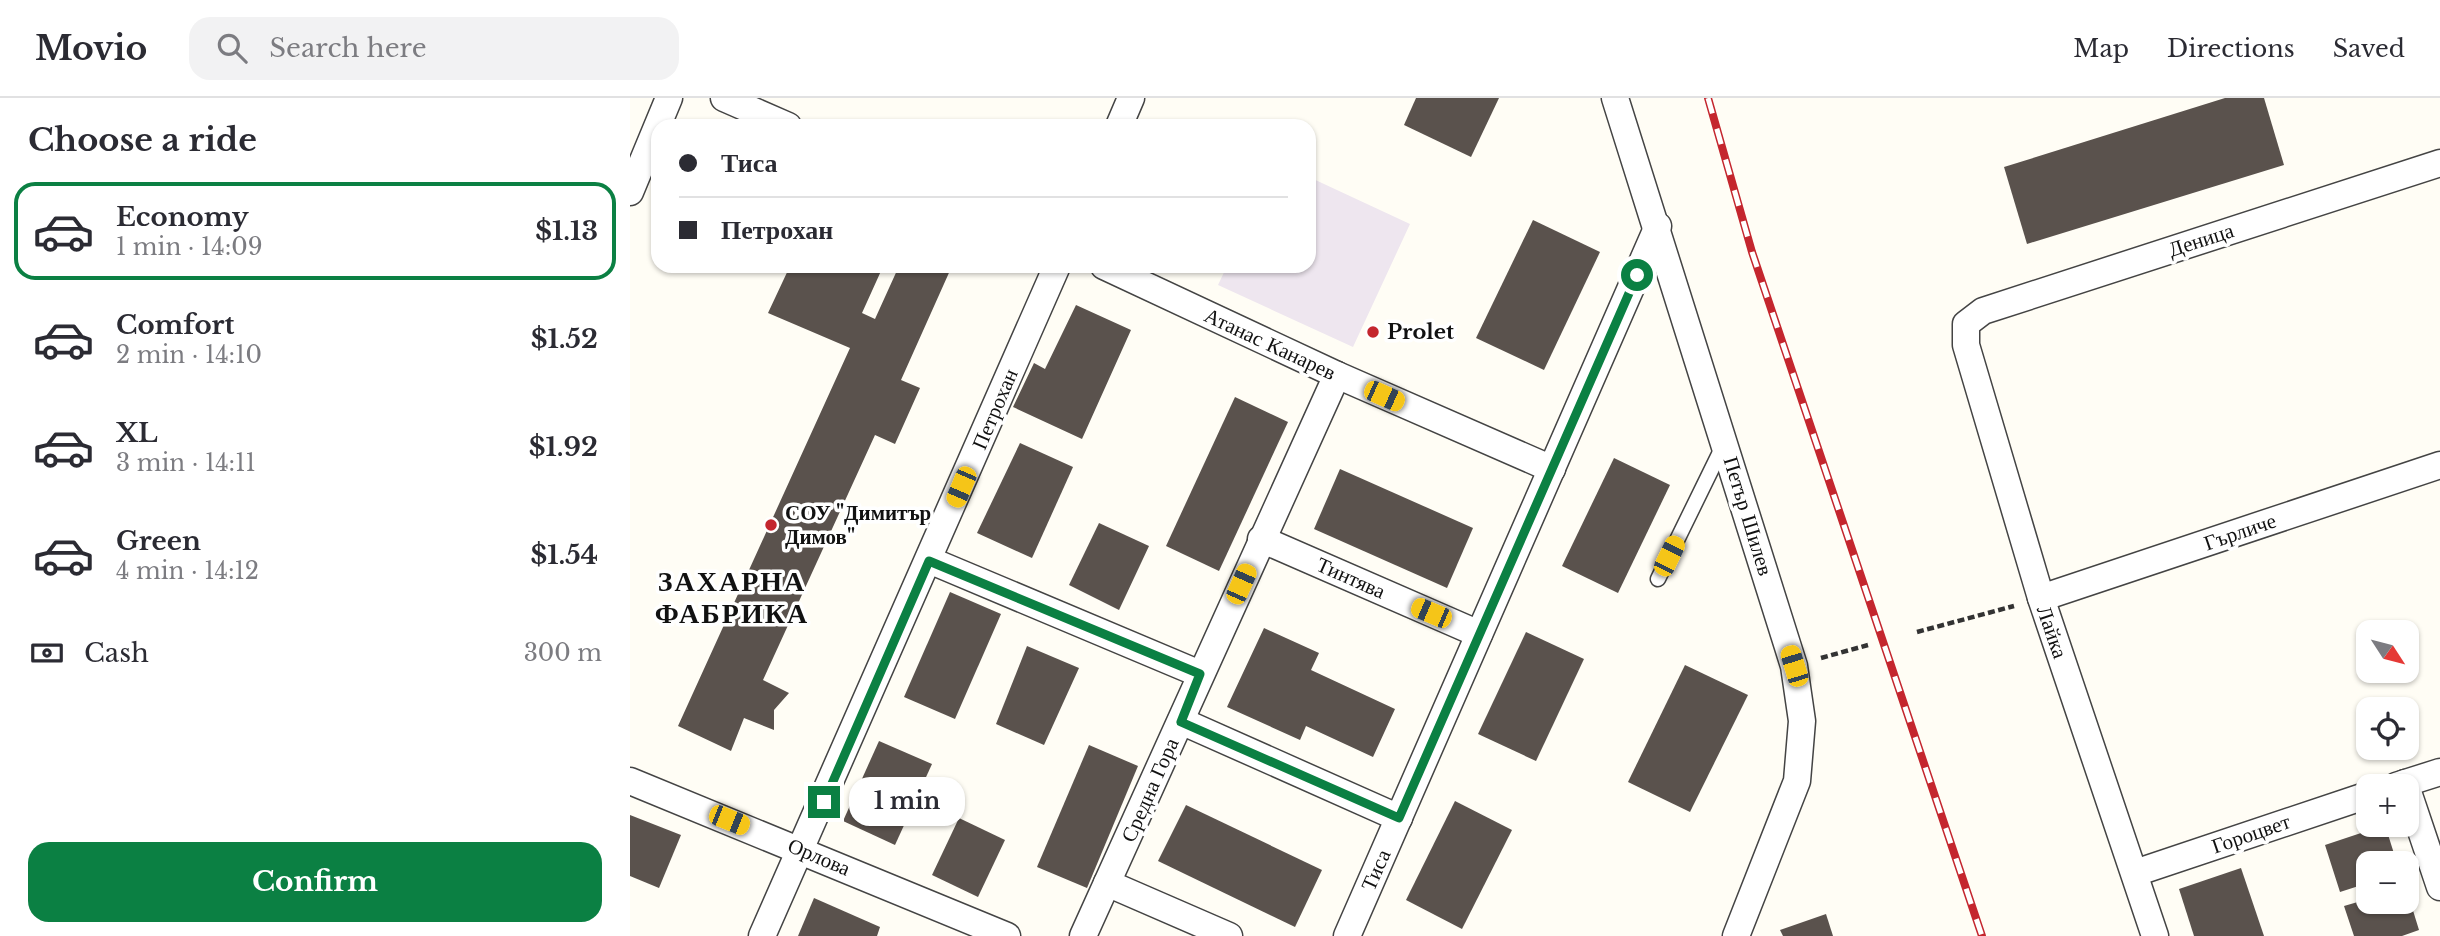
<!DOCTYPE html>
<html lang="en">
<head>
<meta charset="utf-8">
<style>
  :root { --surface:#fff; --page:#f2f2f3; --text:#2b2b33; --muted:#7c7c81; --line:#e1e1e2; --accent:#0b8043 }
  body { margin:0; font-family:"Libre Baskerville",serif; background:var(--page); color:var(--text); height:100vh; display:flex; flex-direction:column; font-size:26px; white-space:nowrap }
  * { box-sizing:border-box; margin:0 }
  p { font-size:23px; color:var(--muted) }
  .icon { flex:none; width:38px; height:38px; fill:none; stroke:currentColor; stroke-width:2; stroke-linecap:round; stroke-linejoin:round }
  .map { position:relative; flex:1; overflow:hidden }
  .drawer { display:flex; flex-direction:column; background:var(--surface); width:630px }
  .drawer>* { flex:none }
  .top-card { position:absolute; left:21px; top:21px; width:665px; height:154px; border-radius:21px; box-shadow:0 2px 5px #0004; display:grid; align-content:center; height:154px; padding:0 28px; background:var(--surface) }
  .needle { width:46px; rotate:126deg }
  .buttons { position:absolute; left:1726px; top:522px; display:grid; gap:14px }
  .buttons a { display:grid; place-items:center; width:63px; height:63px; border-radius:14px; background:var(--surface); box-shadow:0 2px 5px #0004; font-size:35px }
  .end { position:absolute; width:32px; height:32px; margin:-16px; border:9px solid #0b8043; background:#fff; box-shadow:0 0 0 4px #fff }
  .from { border-radius:50% }
  .bubble { position:absolute; height:49px; border-radius:21px; background:var(--surface); box-shadow:0 2px 5px #0004; font-size:23px; font-weight:700; line-height:49px; text-align:center }
  .car { position:absolute; width:21px; height:42px; margin:-21px -10px; border-radius:9px; box-shadow:0 0 5px 2px #0007; background:linear-gradient(#f5c518 24%,#345 0 40%,#f5c518 0 76%,#345 0 86%,#f5c518 0) }
  .top-card b { display:flex; align-items:center; gap:24px; height:66px; font-size:26px }
  .top-card b+b { border-top:2px solid var(--line) }
  .top-card i { width:18px; height:18px; background:var(--text) }
  ul { padding:0; list-style:none }
  li { display:flex; align-items:center; gap:21px; height:98px; margin:0 14px 10px; padding:0 14px; border:4px solid transparent; border-radius:21px }
  li div { flex:1 }
  li b { display:block; font-size:26px }
  li em { font-style:normal; font-weight:700 }
  li.active { border-color:var(--accent) }
  li>.icon { width:63px; height:63px; stroke-width:1.5 }
  h2 { padding:0 28px; font-size:32px; line-height:84px }
  .pay { display:flex; align-items:center; gap:18px; height:77px; padding:0 28px; font-size:26px }
  .pay p { margin-inline-start:auto }
  .primary-button { display:flex; gap:14px; margin-top:auto; padding:14px 28px }
  .primary-button a { flex:1; height:80px; border-radius:21px; background:var(--accent); color:#fff; font-size:28px; font-weight:700; line-height:80px; text-align:center }
  header { display:flex; align-items:center; gap:42px; box-sizing:border-box; height:98px; padding:0 35px; background:var(--surface); border-bottom:2px solid var(--line) }
  header strong { font-size:33px }
  nav { display:flex; gap:38px; margin-inline-start:auto; font-size:24px }
  .search { width:490px; height:63px; background:var(--page); display:flex; align-items:center; gap:18px; box-sizing:border-box; padding:0 24px; border-radius:21px; color:var(--muted); font-size:26px }
  main { display:flex; flex:1; min-height:0 }
  .map>svg:first-child { display:block }
</style>
</head>
<body>
<header>
<strong>Movio</strong>
<div class="search"><svg class="icon" aria-label="search" viewBox="0 0 24 24"><circle cx="10" cy="10" r="6"/><path d="M15 15l6 6"/></svg>Search here</div>
<nav><a>Map</a><a>Directions</a><a>Saved</a></nav>
</header>
<main>
<section class="drawer">
<h2>Choose a ride</h2>
<ul>
<li class="active"><svg class="icon" aria-label="car" viewBox="0 0 24 24"><path d="M5 17H2v-5l4-1 3-4h7l3 4 3 1v5h-3M9 17h6M6 11h13"/><circle cx="7" cy="17" r="2"/><circle cx="17" cy="17" r="2"/></svg><div><b>Economy</b><p>1 min · 14:09</p></div><em>$1.13</em></li>
<li><svg class="icon" aria-label="car" viewBox="0 0 24 24"><path d="M5 17H2v-5l4-1 3-4h7l3 4 3 1v5h-3M9 17h6M6 11h13"/><circle cx="7" cy="17" r="2"/><circle cx="17" cy="17" r="2"/></svg><div><b>Comfort</b><p>2 min · 14:10</p></div><em>$1.52</em></li>
<li><svg class="icon" aria-label="car" viewBox="0 0 24 24"><path d="M5 17H2v-5l4-1 3-4h7l3 4 3 1v5h-3M9 17h6M6 11h13"/><circle cx="7" cy="17" r="2"/><circle cx="17" cy="17" r="2"/></svg><div><b>XL</b><p>3 min · 14:11</p></div><em>$1.92</em></li>
<li><svg class="icon" aria-label="car" viewBox="0 0 24 24"><path d="M5 17H2v-5l4-1 3-4h7l3 4 3 1v5h-3M9 17h6M6 11h13"/><circle cx="7" cy="17" r="2"/><circle cx="17" cy="17" r="2"/></svg><div><b>Green</b><p>4 min · 14:12</p></div><em>$1.54</em></li>
</ul>
<div class="pay"><svg class="icon" aria-label="cash" viewBox="0 0 24 24"><path d="M3 7h18v10H3z"/><circle cx="12" cy="12" r="2"/></svg>Cash<p>300 m</p></div>
<div class="primary-button"><a>Confirm</a></div>
</section>
<div class="map">
<svg width="1810" height="838" viewBox="0 0 1810 838">
  <rect width="100%" height="100%" fill="#fffdf5"/>
  <path fill="#eee6ef" d="M 679,79 L 780,126 L 723,249 L 588,187 L 597,168 L 679,168 Z"/>
  <g fill="#5a524d">
    <path d="M 786,0 L 869,0 L 841,59 L 774,27 Z"/>
    <path d="M 1595,0 L 1634,0 L 1654,67 L 1397,146 L 1374,69 Z"/>
    <path d="M 903,122 L 970,154 L 914,272 L 846,240 Z"/>
    <path d="M 160,168 L 239,168 L 251,173 L 232,215 L 245,221 L 269,168 L 322,168 L 271,282 L 290,290 L 265,346 L 245,337 L 133,582 L 159,595 L 144,612 L 144,632 L 114,620 L 101,653 L 48,628 L 220,250 L 138,215 Z"/>
    <path d="M 446,207 L 501,232 L 452,341 L 383,309 L 404,265 L 415,271 Z"/>
    <path d="M 605,299 L 658,324 L 589,473 L 536,448 Z"/>
    <path d="M 390,345 L 443,369 L 402,460 L 347,435 Z"/>
    <path d="M 984,360 L 1040,387 L 988,495 L 932,468 Z"/>
    <path d="M 710,371 L 843,430 L 817,490 L 684,431 Z"/>
    <path d="M 469,425 L 519,448 L 489,512 L 439,487 Z"/>
    <path d="M 320,494 L 371,516 L 325,621 L 274,599 Z"/>
    <path d="M 634,530 L 689,555 L 681,572 L 765,611 L 743,659 L 676,628 L 670,642 L 597,609 Z"/>
    <path d="M 896,534 L 954,561 L 906,663 L 848,636 Z"/>
    <path d="M 397,548 L 449,570 L 414,647 L 366,626 Z"/>
    <path d="M 1055,567 L 1118,597 L 1060,714 L 998,684 Z"/>
    <path d="M 249,643 L 302,666 L 265,747 L 213,723 Z"/>
    <path d="M 459,647 L 508,668 L 457,790 L 407,769 Z"/>
    <path d="M 825,703 L 882,732 L 832,831 L 776,802 Z"/>
    <path d="M 556,707 L 692,772 L 665,829 L 528,763 Z"/>
    <path d="M 0,717 L 51,737 L 29,790 L 0,778 Z"/>
    <path d="M 329,720 L 375,742 L 348,799 L 302,777 Z"/>
    <path d="M 1755,727 L 1767,765 L 1738,765 L 1738,785 L 1710,794 L 1695,747 Z"/>
    <path d="M 1611,770 L 1634,838 L 1564,838 L 1549,791 Z"/>
    <path d="M 1777,793 L 1789,832 L 1772,838 L 1724,838 L 1714,808 L 1738,801 L 1776,803 Z"/>
    <path d="M 184,800 L 250,829 L 247,838 L 168,838 Z"/>
    <path d="M 1196,816 L 1203,838 L 1153,838 L 1150,832 Z"/>
  </g>
  <g fill="none" stroke-linecap="round" stroke-linejoin="round">
    <defs>
      <path id="service" d="M 1028,481 L 1093,348"/>
      <g id="minor">
        <path d="M 94,0 L 158,28"/>
        <path d="M 985,0 L 1164,568 L 1172,623 L 1167,683 L 1106,838"/>
        <path d="M 489,28 L 501,0"/>
        <path d="M 0,94 L 39,0"/>
        <path d="M 474,168 L 707,277 L 922,371"/>
        <path d="M 631,441 L 849,536"/>
        <path d="M 299,462 L 570,576"/>
        <path d="M 1411,500 L 1810,367"/>
        <path d="M 551,623 L 769,720"/>
        <path d="M 0,683 L 377,838"/>
        <path d="M 1775,685 L 1810,789"/>
        <path d="M 1766,688 L 1810,674"/>
        <path d="M 1505,775 L 1738,697"/>
        <path d="M 477,785 L 599,838"/>
        <path d="M 132,838 L 427,168"/>
        <path d="M 453,838 L 707,277"/>
        <path d="M 717,838 L 1028,128"/>
        <path d="M 1525,838 L 1411,500 L 1336,247 L 1336,226 L 1353,213 L 1810,65"/>
      </g>
    </defs>
    <use href="#service" stroke="#444" stroke-width="17"/>
    <use href="#minor" stroke="#444" stroke-width="29"/>
    <g stroke="#333" stroke-width="4.5" stroke-dasharray="7 3.5" stroke-linecap="butt">
      <path d="M 1287,534 L 1384,508"/>
      <path d="M 1191,560 L 1238,547"/>
    </g>
    <use href="#service" stroke="#fff" stroke-width="14"/>
    <use href="#minor" stroke="#fff" stroke-width="26"/>
    <defs>
      <path id="rail" d="M 1078,0 L 1122,154 L 1352,838"/>
    </defs>
    <use href="#rail" stroke="#c4262e" stroke-width="8"/>
    <use href="#rail" stroke="#fff" stroke-width="5" stroke-dasharray="16" stroke-linecap="butt"/>
  </g>
  <g fill="none" stroke-linecap="round" stroke-linejoin="round">
    <path stroke="#0b8043" stroke-width="9" d="M 194,704 L 299,463 L 570,576 L 551,624 L 769,720 L 1007,177"/>
  </g>
  <g fill="#c4262e" stroke="#fff" stroke-width="2.5">
    <circle cx="743" cy="234" r="7"/>
    <circle cx="141" cy="427" r="7"/>
  </g>
  <g text-anchor="middle" stroke-width="7" stroke-linejoin="round" paint-order="stroke">
    <g font-size="21" fill="#111" stroke="#fff">
      <text transform="translate(1571 142) rotate(-18)" y="7">Деница</text>
      <text transform="translate(640 246) rotate(25)" y="7">Атанас Канарев</text>
      <text transform="translate(365 311) rotate(-67)" y="7">Петрохан</text>
      <text transform="translate(1118 418) rotate(73)" y="7">Петър Шилев</text>
      <text transform="translate(1610 434) rotate(-19)" y="7">Гърличе</text>
      <text transform="translate(721 480) rotate(24)" y="7">Тинтява</text>
      <text transform="translate(1422 534) rotate(71)" y="7">Лайка</text>
      <text transform="translate(520 692) rotate(-66)" y="7">Средна Гора</text>
      <text transform="translate(1621 736) rotate(-19)" y="7">Гороцвет</text>
      <text transform="translate(189 759) rotate(23)" y="7">Орлова</text>
      <text transform="translate(746 772) rotate(-66)" y="7">Тиса</text>
    </g>
    <g font-size="21" font-weight="bold" fill="#111" stroke="#fff" text-anchor="start">
      <text x="757" y="241">Prolet</text>
      <text x="155" y="422">СОУ "Димитър<tspan x="155" dy="24">Димов"</tspan></text>
    </g>
    <g font-size="28" font-weight="bold" letter-spacing="2" fill="#111" stroke="#fff">
      <text x="102" y="493">ЗАХАРНА<tspan x="102" dy="32">ФАБРИКА</tspan></text>
    </g>
  </g>
</svg>
<div class="buttons">
<a><svg class="needle" viewBox="-14 -14 28 28"><path d="M0-13l5 13h-10z" fill="#e53935"/><path d="M0 13l5-13h-10z" fill="#7c7c81"/></svg></a>
<a><svg class="icon" aria-label="locate" viewBox="0 0 24 24"><circle cx="12" cy="12" r="6"/><path d="M12 2v4M12 18v4M2 12h4M18 12h4"/></svg></a>
<a>+</a>
<a>−</a>
</div>
<i class="end from" style="left:1007px;top:177px"></i>
<i class="end" style="left:194px;top:704px"></i>
<div class="bubble" style="left:219px;top:679px;width:116px">1 min</div>
<i class="car" style="left:754px;top:298px;rotate:114deg"></i>
<i class="car" style="left:331px;top:389px;rotate:203deg"></i>
<i class="car" style="left:1039px;top:458px;rotate:26deg"></i>
<i class="car" style="left:611px;top:486px;rotate:24deg"></i>
<i class="car" style="left:801px;top:515px;rotate:293deg"></i>
<i class="car" style="left:1164px;top:568px;rotate:343deg"></i>
<i class="car" style="left:99px;top:722px;rotate:112deg"></i>
<div class="top-card">
<b><i class="from"></i>Тиса</b>
<b><i></i>Петрохан</b>
</div>
</div>
</main>
</body>
</html>
